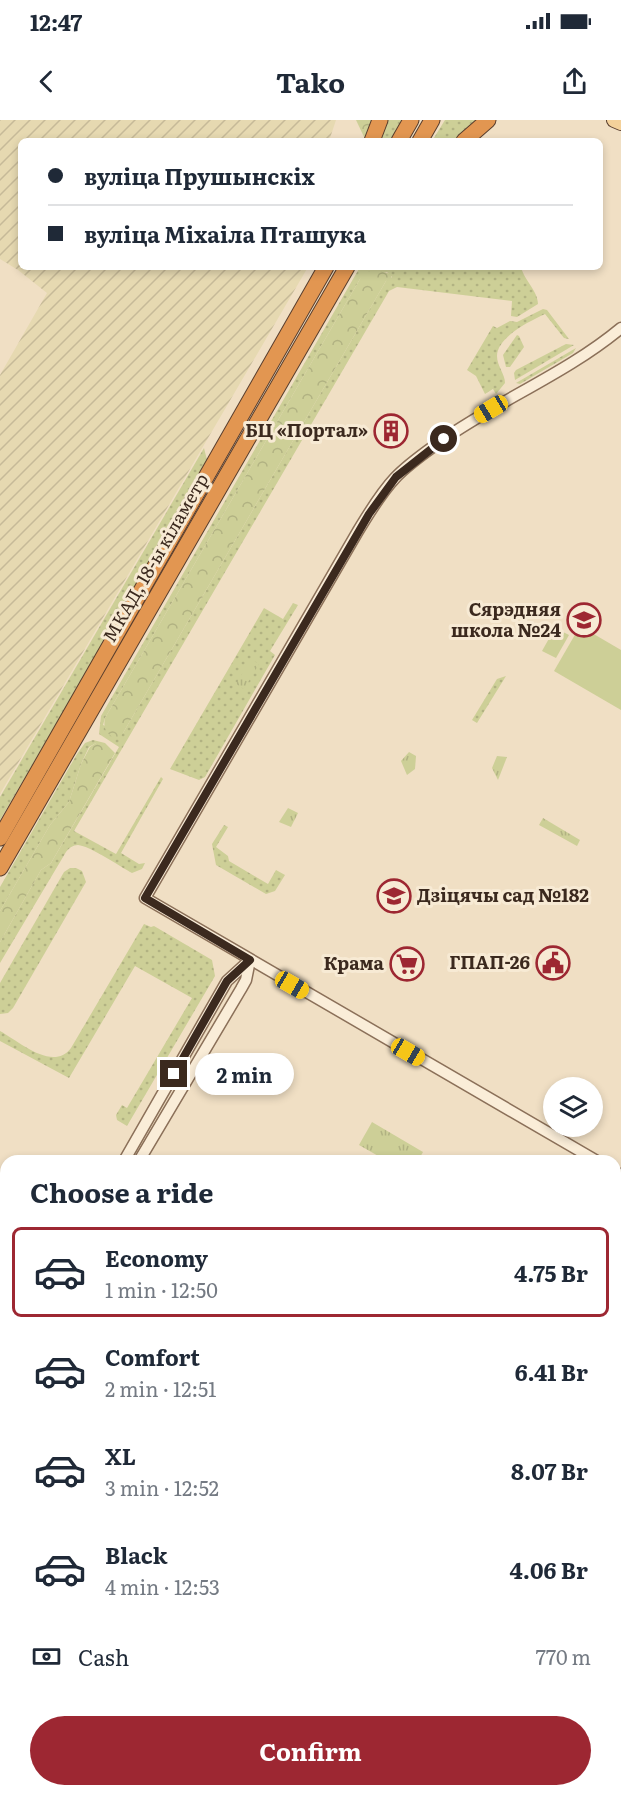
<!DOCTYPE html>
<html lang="en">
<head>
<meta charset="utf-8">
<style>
  :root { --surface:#fff; --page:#f2f2f3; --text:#1f2937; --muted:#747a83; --line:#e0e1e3; --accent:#9d2732 }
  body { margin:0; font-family:Literata,serif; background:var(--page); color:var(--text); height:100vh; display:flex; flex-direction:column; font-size:22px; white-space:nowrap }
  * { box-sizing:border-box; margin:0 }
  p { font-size:20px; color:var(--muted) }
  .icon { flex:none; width:33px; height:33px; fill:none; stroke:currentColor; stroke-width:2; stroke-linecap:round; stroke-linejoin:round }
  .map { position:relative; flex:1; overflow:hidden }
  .drawer { position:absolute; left:0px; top:1035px; width:621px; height:642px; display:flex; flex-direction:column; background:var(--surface); border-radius:18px 18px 0 0; box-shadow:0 3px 9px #0003 }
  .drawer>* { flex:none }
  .guide { position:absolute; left:18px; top:18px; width:585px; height:132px; border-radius:9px; box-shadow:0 3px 9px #0003; display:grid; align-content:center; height:132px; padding:0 30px; background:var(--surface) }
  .buttons { position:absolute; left:543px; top:957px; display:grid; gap:12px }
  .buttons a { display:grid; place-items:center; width:60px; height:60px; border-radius:50%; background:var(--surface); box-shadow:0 3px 9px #0003; font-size:30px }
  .end { position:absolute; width:27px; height:27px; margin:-14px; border:8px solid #3b291e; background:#fff; box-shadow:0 0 0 3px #fff }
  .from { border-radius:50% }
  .bubble { position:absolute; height:42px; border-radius:21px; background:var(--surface); box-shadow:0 3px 9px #0003; font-size:20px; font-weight:700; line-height:42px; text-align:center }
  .car { position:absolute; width:18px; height:36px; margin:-18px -9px; border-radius:8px; box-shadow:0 0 4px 2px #0007; background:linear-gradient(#f5c518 24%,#345 0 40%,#f5c518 0 76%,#345 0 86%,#f5c518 0) }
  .guide b { display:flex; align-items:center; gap:21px; height:57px; font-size:22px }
  .guide b+b { border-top:2px solid var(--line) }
  .guide i { width:15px; height:15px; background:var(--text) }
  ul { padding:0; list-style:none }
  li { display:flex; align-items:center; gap:18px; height:90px; margin:0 12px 9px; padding:0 18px; border:3px solid transparent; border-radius:9px }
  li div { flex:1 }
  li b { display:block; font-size:22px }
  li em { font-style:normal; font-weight:700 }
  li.current { border-color:var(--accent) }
  li>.icon { width:54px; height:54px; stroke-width:1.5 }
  h2 { padding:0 30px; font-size:27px; line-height:72px }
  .pay { display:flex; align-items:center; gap:15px; height:66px; padding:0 30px; font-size:22px }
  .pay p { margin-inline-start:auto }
  .action { display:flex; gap:12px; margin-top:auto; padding:12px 30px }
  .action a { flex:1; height:69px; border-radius:36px; background:var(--accent); color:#fff; font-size:24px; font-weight:700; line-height:69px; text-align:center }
  .status { display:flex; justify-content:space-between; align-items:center; height:42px; padding:0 30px; background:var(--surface); direction:ltr }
  .status svg { height:16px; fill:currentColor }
  header { display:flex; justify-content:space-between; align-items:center; height:78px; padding:0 30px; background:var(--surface); font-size:27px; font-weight:700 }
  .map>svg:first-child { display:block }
</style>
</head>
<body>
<div class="status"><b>12:47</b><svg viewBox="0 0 49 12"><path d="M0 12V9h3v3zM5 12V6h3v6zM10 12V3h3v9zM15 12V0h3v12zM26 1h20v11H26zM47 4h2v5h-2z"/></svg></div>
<header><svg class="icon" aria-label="back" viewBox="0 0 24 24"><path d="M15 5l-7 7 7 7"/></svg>Tako<svg class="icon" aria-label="share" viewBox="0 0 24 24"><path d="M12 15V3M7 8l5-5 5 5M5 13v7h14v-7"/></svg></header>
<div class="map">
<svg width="621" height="1677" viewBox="0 0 621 1677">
  <defs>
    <pattern id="farmland-furrows" width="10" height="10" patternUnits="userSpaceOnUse" patternTransform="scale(1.5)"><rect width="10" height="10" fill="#e6d9b1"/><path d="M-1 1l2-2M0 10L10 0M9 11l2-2" fill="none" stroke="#c6ba98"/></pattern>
    <pattern id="grass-dots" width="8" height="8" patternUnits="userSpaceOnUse" patternTransform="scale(1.5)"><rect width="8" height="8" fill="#cdcf97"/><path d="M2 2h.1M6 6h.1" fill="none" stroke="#b1b282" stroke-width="1.8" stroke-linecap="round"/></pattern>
    <pattern id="forest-crowns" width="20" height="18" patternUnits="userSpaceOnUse" patternTransform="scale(1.5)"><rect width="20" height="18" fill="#cdcf97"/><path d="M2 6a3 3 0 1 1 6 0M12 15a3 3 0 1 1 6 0" fill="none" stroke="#b1b282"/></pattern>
    <pattern id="park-tufts" width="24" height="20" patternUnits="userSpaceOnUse" patternTransform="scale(1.5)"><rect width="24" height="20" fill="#cdcf97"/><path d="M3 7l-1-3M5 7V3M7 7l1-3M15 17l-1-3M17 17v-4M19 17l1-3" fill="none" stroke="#b1b282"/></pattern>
    <pattern id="water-rules" width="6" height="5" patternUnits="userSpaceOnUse" patternTransform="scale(1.5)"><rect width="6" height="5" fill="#a6c3b8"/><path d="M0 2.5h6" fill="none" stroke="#889e95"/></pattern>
  </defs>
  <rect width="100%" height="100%" fill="#f0dfc4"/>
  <path fill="url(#farmland-furrows)" d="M 0,0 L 336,0 L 329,21 L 21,21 L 21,147 L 308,147 L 0,674 L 0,255 L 47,173 L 18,150 L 0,139 Z"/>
  <g fill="url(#grass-dots)" fill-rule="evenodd">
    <path d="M 385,0 L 403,0 L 391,21 L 377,21 Z"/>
    <path d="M 445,0 L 482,0 L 458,21 L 432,21 Z"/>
    <path d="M 360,147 L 521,147 C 524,160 538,171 538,184 L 517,197 L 511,196 L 512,181 L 397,167 L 389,171 L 74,711 L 116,734 L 161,657 L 163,659 L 121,733 L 139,744 L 145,743 L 142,749 L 132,753 C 119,746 90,726 78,725 C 73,725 69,728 66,732 L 0,843 L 0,822 L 41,750 L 51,743 L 119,627 L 99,614 L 101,596 ZM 387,152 L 392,157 L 386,161 L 123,613 L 103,605 L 105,598 L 360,159 Z"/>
    <path d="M 543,189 L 547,190 L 569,219 L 564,218 L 545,194 C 530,201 497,217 497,236 C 497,246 505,254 505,263 L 496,274 L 493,269 L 485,274 L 476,256 L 467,250 L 493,206 L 497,208 L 510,201 L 517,202 Z"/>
    <path d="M 517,215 L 519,216 L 524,227 L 510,247 L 506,247 L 503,235 Z"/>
    <path d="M 566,224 L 574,225 L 515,260 L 514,253 L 516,250 Z"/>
    <path d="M 576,228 L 573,233 L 520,264 L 516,263 Z"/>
    <path d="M 204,328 L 208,344 L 0,700 L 0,677 Z"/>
    <path d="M 293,483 L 298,485 L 270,531 L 275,535 L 205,657 L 199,660 L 170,649 L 264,488 L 283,499 Z"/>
    <path d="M 506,556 L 477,603 L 472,600 L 497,559 Z"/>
    <path d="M 93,620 L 105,623 L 96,623 L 89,627 L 81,644 L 69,682 L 50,705 L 0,791 L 0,767 L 77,634 L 85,623 Z"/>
    <path d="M 224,705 L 228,707 L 216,727 L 228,736 L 229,741 L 268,764 L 276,750 L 285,755 L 275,771 L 266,774 L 216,745 L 212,724 Z"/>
    <path d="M 70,748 L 76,748 L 82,751 L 86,762 L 13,888 L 8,893 L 0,894 L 0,863 L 64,752 Z"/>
    <path d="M 144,804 L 151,807 L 154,806 L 212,840 L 215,856 L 127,1006 L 117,1000 L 116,995 L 122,985 L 127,988 L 192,878 L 135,846 L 69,958 L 0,921 L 0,911 C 20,922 53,952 71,928 Z"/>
  </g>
  <g fill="url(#forest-crowns)">
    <path d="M 356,0 L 372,0 L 365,19 Z"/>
    <path d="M 379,151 L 391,154 L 391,160 L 386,161 L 123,613 L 120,617 L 114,618 C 106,613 103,608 105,598 L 360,159 L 367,152 Z"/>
    <path d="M 96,623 L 105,623 L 115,633 L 51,743 L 41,750 L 0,822 L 0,791 L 50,705 L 69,682 L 81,644 L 90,627 Z"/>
    <path d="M 32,1671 L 110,1671 L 102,1677 L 35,1677 Z"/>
  </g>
  <g fill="url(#park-tufts)">
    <path d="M 251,539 L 259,544 L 244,569 L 236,564 Z"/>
    <path d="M 409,632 L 416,636 L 415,649 L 407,655 L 401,641 Z"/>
    <path d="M 497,636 L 507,637 L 498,660 L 492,648 Z"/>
    <path d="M 288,688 L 298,693 L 291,707 L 279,702 Z"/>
    <path d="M 543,698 L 580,720 L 577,726 L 539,705 Z"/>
    <path d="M 372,1002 L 423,1032 L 418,1041 L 387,1041 L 359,1025 Z"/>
  </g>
  <g fill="#cdcf97">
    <path d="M 580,506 L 621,530 L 621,590 L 554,551 Z"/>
    <path d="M 555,508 L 569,515 L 556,538 L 542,531 Z"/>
  </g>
  <g fill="url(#water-rules)" stroke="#6c9285" stroke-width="1.5">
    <path d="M 621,1579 L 621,1642 L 615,1642 L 615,1580 Z"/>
    <path d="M 615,1655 L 621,1656 L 621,1677 L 444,1677 L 466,1671 L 615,1671 Z"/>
    <path d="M 241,1671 L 407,1671 L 391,1677 L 238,1677 Z"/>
  </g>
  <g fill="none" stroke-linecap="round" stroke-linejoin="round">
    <defs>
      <g id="minor">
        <path d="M 124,1041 L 227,861 L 250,840"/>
        <path d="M 139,1041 L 241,869 L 246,860 L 250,840"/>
        <path d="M 597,1041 L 145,778 L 358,411 C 369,393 380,374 395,358 C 408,344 426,332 441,321 C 499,280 567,253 621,208"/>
        <path d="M 615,1052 L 621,1055"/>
        <path d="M 0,1513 L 6,1386"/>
        <path d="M 6,1677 L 6,1670"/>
      </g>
      <g id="major">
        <path d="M 614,0 L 621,3"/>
        <path d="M 615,1154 L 621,1144"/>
        <path d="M 615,1176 L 621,1166"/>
        <path d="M 615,1464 L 621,1464"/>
        <path d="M 615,1483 L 621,1482"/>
        <path d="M 0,1570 L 6,1569"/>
        <path d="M 0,1588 L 6,1587"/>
      </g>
      <g id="highway">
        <path d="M 372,21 L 380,0"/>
        <path d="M 399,21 L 411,0"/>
        <path d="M 420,21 L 432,0"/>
        <path d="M 464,21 L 488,0"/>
        <path d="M 0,718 L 326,147"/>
        <path d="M 0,748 L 347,147"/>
      </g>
    </defs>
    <use href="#minor" stroke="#8b7059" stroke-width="13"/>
    <use href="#major" stroke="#593e2e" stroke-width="16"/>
    <use href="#highway" stroke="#593e2e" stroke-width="17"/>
    <use href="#minor" stroke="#faedd8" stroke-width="10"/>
    <use href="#major" stroke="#f4d19a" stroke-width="14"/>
    <use href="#highway" stroke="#e29651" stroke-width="15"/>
  </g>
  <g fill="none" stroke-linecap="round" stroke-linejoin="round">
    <path stroke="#3b291e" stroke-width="8" d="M 174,954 L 227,861 L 250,840 L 145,778 L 369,394 L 396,357 L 444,319"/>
  </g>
  <defs>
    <symbol id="building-ring" viewBox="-11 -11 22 22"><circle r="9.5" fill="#f7ead4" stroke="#9d2732" stroke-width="1.5"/><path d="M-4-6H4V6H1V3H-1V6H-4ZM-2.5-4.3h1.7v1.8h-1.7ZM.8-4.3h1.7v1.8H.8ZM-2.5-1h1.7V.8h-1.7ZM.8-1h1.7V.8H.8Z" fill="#9d2732"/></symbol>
    <symbol id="school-ring" viewBox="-11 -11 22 22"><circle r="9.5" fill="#f7ead4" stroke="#9d2732" stroke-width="1.5"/><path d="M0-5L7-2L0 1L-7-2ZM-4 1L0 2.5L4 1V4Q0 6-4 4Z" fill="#9d2732"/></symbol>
    <symbol id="civic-ring" viewBox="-11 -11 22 22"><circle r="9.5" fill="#f7ead4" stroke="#9d2732" stroke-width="1.5"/><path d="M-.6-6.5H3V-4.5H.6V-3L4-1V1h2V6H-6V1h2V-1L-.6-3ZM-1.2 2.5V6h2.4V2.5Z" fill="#9d2732"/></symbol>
    <symbol id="supermarket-ring" viewBox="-11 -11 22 22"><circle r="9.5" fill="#f7ead4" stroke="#9d2732" stroke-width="1.5"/><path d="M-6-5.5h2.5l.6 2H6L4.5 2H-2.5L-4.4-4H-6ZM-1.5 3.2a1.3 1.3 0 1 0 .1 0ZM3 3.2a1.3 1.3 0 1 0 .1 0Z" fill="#9d2732"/></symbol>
  </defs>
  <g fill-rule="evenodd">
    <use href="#building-ring" x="372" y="292" width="38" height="38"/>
    <use href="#school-ring" x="565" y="481" width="38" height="38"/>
    <use href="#school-ring" x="375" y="757" width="38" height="38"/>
    <use href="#civic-ring" x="534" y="824" width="38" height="38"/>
    <use href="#supermarket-ring" x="388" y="825" width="38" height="38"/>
  </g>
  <g text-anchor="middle" stroke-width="6" stroke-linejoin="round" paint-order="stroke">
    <g font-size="18" font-weight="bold" fill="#3b291e" stroke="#f7ead4" text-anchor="end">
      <text x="368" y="317">БЦ «Портал»</text>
      <text x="561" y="496">Сярэдняя<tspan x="561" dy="21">школа №24</tspan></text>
      <text x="417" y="782" text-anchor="start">Дзіцячы сад №182</text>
      <text x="530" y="849">ГПАП-26</text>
      <text x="384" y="850">Крама</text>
    </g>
    <g font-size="18" fill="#3b291e" stroke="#f7ead4">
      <text transform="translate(156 438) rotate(-60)" y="6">МКАД, 18-ы кіламетр</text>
    </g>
  </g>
</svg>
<div class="buttons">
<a><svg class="icon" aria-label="layers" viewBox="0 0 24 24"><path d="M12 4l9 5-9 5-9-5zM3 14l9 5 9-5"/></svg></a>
</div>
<i class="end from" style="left:444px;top:319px"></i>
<i class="end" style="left:174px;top:954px"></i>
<div class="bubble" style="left:195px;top:933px;width:99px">2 min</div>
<i class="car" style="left:491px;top:289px;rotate:239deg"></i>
<i class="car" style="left:292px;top:865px;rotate:120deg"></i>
<i class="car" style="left:408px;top:932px;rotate:120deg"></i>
<div class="guide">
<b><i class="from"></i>вуліца Прушынскіх</b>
<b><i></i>вуліца Міхаіла Пташука</b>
</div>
<section class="drawer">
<h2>Choose a ride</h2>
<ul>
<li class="current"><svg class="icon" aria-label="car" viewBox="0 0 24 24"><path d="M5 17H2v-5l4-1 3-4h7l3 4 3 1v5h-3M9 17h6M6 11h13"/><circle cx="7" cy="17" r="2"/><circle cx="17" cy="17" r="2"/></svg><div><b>Economy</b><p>1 min · 12:50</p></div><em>4.75 Br</em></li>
<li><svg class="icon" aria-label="car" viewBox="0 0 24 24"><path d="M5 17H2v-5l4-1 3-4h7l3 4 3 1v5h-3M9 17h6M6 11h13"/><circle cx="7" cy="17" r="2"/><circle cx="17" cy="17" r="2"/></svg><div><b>Comfort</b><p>2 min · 12:51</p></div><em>6.41 Br</em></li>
<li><svg class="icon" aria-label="car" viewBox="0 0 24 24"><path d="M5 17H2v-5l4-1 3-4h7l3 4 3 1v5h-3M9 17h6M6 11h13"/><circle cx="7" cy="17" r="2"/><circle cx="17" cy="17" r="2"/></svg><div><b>XL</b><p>3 min · 12:52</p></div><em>8.07 Br</em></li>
<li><svg class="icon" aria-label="car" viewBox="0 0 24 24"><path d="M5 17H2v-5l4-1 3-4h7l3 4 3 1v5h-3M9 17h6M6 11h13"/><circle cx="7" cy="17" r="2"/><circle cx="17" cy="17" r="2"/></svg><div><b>Black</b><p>4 min · 12:53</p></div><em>4.06 Br</em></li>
</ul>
<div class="pay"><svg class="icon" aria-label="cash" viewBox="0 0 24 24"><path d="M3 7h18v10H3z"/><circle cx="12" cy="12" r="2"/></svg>Cash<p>770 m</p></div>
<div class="action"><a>Confirm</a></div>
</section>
</div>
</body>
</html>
